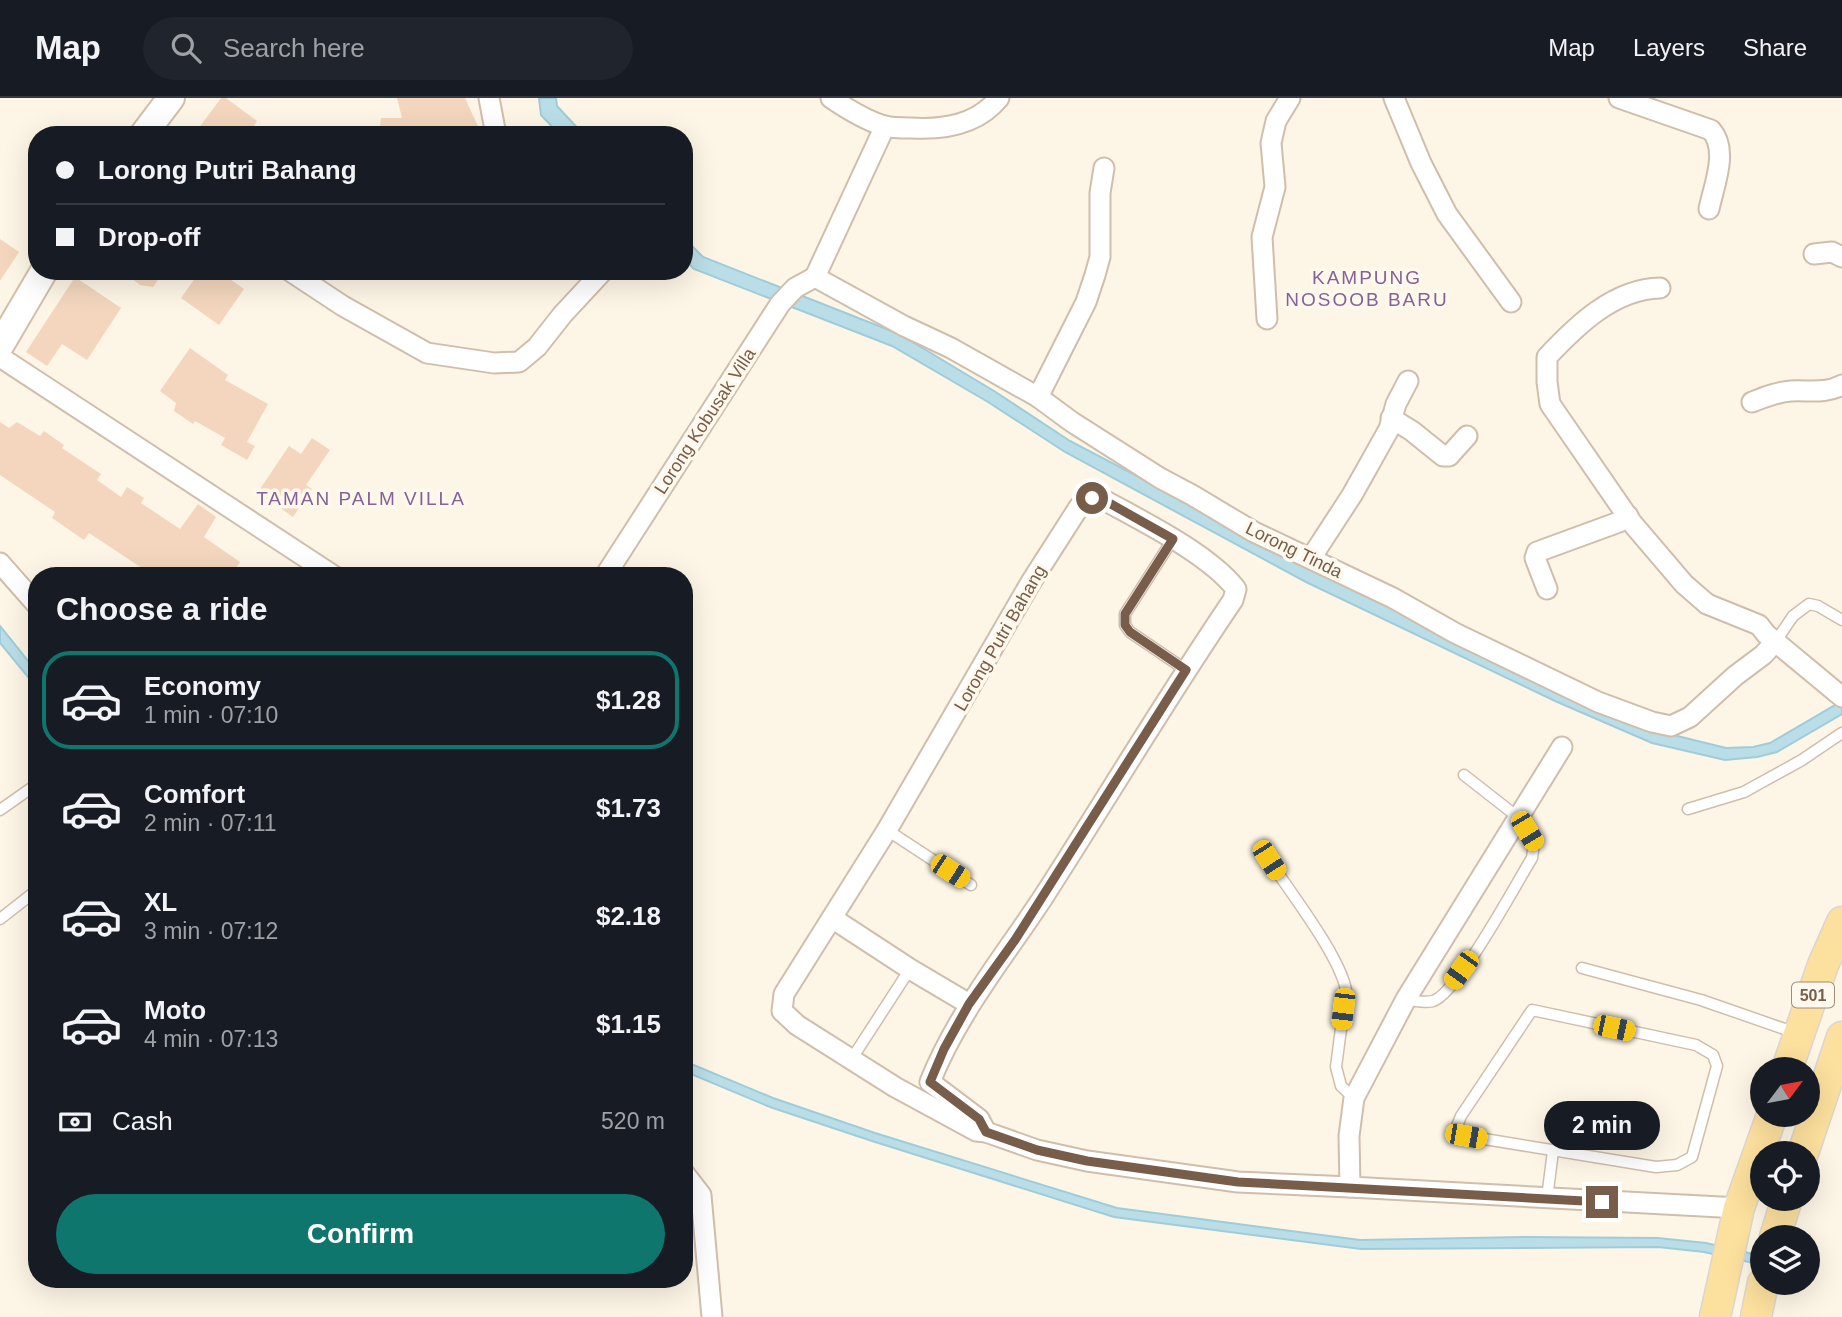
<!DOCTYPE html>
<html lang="en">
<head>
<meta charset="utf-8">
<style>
  :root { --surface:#171b24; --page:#20242c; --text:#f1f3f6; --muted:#9ea1a6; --line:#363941; --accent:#0f766e }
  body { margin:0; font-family:Helvetica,sans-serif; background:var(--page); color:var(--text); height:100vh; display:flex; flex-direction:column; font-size:26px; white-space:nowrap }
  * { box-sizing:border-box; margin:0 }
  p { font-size:23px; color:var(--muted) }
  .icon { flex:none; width:38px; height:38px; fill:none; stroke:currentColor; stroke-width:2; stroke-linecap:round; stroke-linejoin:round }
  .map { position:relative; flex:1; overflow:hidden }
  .side { position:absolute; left:28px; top:469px; width:665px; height:721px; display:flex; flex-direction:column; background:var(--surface); border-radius:28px; box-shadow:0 7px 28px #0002 }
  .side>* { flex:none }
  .guide { position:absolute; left:28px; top:28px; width:665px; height:154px; border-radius:28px; box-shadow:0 7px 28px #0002; display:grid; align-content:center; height:154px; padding:0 28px; background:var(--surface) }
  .needle { width:46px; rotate:58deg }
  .tools { position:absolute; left:1750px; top:959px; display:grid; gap:14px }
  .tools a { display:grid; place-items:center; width:70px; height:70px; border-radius:50%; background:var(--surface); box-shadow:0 7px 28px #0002; font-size:35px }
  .end { position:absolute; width:32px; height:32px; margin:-16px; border:9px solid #775d4a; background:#fff; box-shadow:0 0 0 4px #fff }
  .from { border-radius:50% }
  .bubble { position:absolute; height:49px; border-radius:24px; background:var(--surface); box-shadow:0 7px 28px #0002; font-size:23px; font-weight:800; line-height:49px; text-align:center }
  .car { position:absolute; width:21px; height:42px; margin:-21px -10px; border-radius:9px; box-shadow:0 0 5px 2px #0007; background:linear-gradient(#f5c518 24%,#345 0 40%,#f5c518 0 76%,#345 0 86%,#f5c518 0) }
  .guide b { display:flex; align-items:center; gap:24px; height:66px; font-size:26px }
  .guide b+b { border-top:2px solid var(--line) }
  .guide i { width:18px; height:18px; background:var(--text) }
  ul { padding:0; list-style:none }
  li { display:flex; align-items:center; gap:21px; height:98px; margin:0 14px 10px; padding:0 14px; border:4px solid transparent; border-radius:28px }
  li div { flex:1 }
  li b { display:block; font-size:26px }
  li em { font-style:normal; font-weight:800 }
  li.selected { border-color:var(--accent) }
  li>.icon { width:63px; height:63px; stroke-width:1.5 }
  h2 { padding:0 28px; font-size:32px; line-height:84px }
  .pay { display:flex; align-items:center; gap:18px; height:77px; padding:0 28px; font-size:26px }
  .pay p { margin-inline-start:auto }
  .action { display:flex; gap:14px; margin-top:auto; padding:14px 28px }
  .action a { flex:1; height:80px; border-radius:42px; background:var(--accent); color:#fff; font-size:28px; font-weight:800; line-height:80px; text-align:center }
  header { display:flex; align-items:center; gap:42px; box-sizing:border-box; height:98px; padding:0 35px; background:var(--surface); border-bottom:2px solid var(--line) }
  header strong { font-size:33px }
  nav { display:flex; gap:38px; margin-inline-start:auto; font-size:24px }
  .search { width:490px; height:63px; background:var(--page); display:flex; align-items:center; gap:18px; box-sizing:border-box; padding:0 24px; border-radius:38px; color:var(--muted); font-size:26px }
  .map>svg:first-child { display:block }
</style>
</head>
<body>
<header>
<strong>Map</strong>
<div class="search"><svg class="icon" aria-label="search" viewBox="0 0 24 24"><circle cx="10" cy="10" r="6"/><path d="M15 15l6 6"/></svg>Search here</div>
<nav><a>Map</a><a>Layers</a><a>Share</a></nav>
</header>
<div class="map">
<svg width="1842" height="1219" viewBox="0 0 1842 1219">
  <rect width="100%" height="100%" fill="#fdf6e6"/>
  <g fill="#badee7" stroke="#a0ccd9" stroke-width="2">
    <path d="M 539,0 L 556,0 L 557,8 L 584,37 L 560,37 L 541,17 Z"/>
    <path d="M 684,140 L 703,159 L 899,236 L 994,293 L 1070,343 L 1314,471 L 1653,632 L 1726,650 L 1753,649 L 1770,645 L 1842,603 L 1842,616 L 1777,654 L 1757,659 L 1725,662 L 1652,645 L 1555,603 L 1306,484 L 1065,354 L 988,304 L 892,248 L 694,171 L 684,161 Z"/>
    <path d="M 0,528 L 37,574 L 37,590 L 0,545 Z"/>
    <path d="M 684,963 L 773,1000 L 875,1035 L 1117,1110 L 1360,1142 L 1524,1139 L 1658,1140 L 1706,1145 L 1762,1158 L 1762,1167 L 1704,1154 L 1658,1149 L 1361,1151 L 1114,1119 L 872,1043 L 770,1009 L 684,973 Z"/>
  </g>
  <g fill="#f3d6bd">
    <path d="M 221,0 L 226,0 L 257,23 L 248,37 L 206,37 L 198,31 Z"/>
    <path d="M 397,0 L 465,0 L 482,37 L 379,37 L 381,20 L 402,20 Z"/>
    <path d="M 0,141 L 19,154 L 0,183 Z"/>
    <path d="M 122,173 L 164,173 L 153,189 L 140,187 Z"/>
    <path d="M 200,173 L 219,173 L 244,191 L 219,227 L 181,200 Z"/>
    <path d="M 75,179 L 121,210 L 87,262 L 62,246 L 47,268 L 26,254 Z"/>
    <path d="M 190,250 L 228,277 L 225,282 L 268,306 L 247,344 L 255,348 L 247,362 L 221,347 L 225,340 L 195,323 L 193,326 L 174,313 L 176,305 L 160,293 Z"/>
    <path d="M 0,324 L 9,330 L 17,324 L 40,338 L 44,333 L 64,347 L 62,350 L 101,376 L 97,382 L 121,399 L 127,389 L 144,400 L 141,405 L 180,431 L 198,406 L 216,419 L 204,439 L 240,464 L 231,478 L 154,478 L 89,435 L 84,442 L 52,420 L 55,414 L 0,377 Z"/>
    <path d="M 312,340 L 330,352 L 306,387 L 312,391 L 293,419 L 258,394 L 289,348 L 301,356 Z"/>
  </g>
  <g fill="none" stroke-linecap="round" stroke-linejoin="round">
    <defs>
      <g id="lane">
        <path d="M 1173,441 L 1125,516 L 1125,527 L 1130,534 L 1186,572"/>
        <path d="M 1776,543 L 1793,518 L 1809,506 L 1818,508 L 1842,522"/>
        <path d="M 1688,711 L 1744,694 L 1802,662 L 1842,635"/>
        <path d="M 0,712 L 37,686"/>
        <path d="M 887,732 L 971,787"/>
        <path d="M 1269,762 C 1290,794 1340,858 1346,892 L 1336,969 L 1341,988 L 1354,1000"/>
        <path d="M 0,821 L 37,792"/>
        <path d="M 1582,870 L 1701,902 L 1796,935"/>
        <path d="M 1406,901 C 1414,903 1424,905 1433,903 C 1457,896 1516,786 1532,760 L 1534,745 L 1519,720 L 1464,677"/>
        <path d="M 1532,912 L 1696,947 L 1713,957 L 1717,968 L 1692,1059 L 1677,1067 L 1656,1069 L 1466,1038 L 1457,1028 L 1461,1018 Z"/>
        <path d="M 851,962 L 910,871"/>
        <path d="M 1547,1100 L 1553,1053"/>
      </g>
      <g id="street">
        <path d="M 489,0 L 496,37"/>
        <path d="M 831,0 C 847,11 865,22 884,28 C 892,30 902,30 911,30 C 944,32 977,27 999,0"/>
        <path d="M 1394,0 L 1421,65 L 1447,116 L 1511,204"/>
        <path d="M 1619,0 L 1711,32 C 1729,52 1714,87 1709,111"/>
        <path d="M 1814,156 L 1832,154 L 1842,159"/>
        <path d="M 290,173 L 343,208 L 427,255 L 494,265 L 519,264 L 537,249 L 563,216 L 603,173"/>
        <path d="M 815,179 L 904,228 L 951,250 L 1038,299 L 1072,324 L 1160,380 L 1192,397 L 1254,434 L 1393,500 L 1455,535 L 1598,604 L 1652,624 L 1671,628 L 1690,619 L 1735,578 L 1763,557 L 1776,543"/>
        <path d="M 815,179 L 885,28"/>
        <path d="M 1660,190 C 1614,191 1577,227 1547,259 L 1547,284 L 1550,306 L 1632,425 L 1684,486 L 1707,506 L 1759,527 L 1766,536 L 1842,599"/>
        <path d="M 1267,221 L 1262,139 L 1275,89 L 1271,45 L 1276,23 L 1290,0"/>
        <path d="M 0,259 L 334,478"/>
        <path d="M 1038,299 L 1086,204 L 1095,177 L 1100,159 L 1100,95 L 1104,70"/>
        <path d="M 1752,304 C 1765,299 1777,294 1791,293 C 1808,292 1826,296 1842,287"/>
        <path d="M 1391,320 L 1412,333 L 1443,358 L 1449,358 L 1467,338"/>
        <path d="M 1092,400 L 1102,401 C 1142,423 1209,456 1236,491 L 1233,502 C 1167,599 1107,700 1044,798 C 1004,859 957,916 930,984 L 979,1021 L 986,1034 L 976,1033 L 895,989 L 797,927 L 782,913 L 784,896 L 887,732 L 1031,484 L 1079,409 Z"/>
        <path d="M 1311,460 L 1352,397 L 1370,365 L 1389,331 L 1396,306 L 1408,283"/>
        <path d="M 0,465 L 37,507"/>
        <path d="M 605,478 L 780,206 L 795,190 L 815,179"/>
        <path d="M 1547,491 L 1535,460 L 1537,454 L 1619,424 L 1628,418"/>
        <path d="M 1562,649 L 1406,901 L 1354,1000 L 1349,1038 L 1350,1089 L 1739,1110"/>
        <path d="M 832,820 L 910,871 L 969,906"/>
        <path d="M 986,1034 L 1037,1052 L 1087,1063 L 1238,1084 L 1350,1089"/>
        <path d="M 684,1075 L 701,1097 L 712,1219"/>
      </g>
      <g id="secondary">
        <path d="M 143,37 L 171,0"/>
        <path d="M 0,248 L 44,173"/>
      </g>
      <g id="primary">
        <path d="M 1787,971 L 1823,867 L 1842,824"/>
        <path d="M 1803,1055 L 1842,939"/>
        <path d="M 1775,1139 L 1787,1101"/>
        <path d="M 1715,1219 L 1739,1110 L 1772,1017"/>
        <path d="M 1756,1219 L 1763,1185"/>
      </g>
    </defs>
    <use href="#lane" stroke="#cfbeac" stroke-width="13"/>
    <use href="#street" stroke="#cfbeac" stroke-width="23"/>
    <use href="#secondary" stroke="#d2bfa9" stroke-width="30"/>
    <use href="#primary" stroke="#dcd5d0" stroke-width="33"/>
    <use href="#lane" stroke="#fff" stroke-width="10"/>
    <use href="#street" stroke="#fff" stroke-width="19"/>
    <use href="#secondary" stroke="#fff" stroke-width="26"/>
    <use href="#primary" stroke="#fce09e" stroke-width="30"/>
  </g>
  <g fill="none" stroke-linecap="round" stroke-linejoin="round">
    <path stroke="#775d4a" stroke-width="9" d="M 1092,400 L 1102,401 L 1173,441 L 1125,516 L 1125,527 L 1130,534 L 1186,572 L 1015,842 L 969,906 L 944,951 L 930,984 L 979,1021 L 986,1034 L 1037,1052 L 1087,1063 L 1238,1084 L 1602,1104"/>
  </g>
  <g text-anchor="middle" stroke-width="7" stroke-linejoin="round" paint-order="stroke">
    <rect fill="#fff9ed" stroke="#a08c7b" stroke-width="2" x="1792" y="884.5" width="42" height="25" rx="5"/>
    <g font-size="16" font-weight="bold" fill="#775d4a">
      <text x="1813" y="903">501</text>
    </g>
    <g font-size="18" fill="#775d4a" stroke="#fff9ed">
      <text transform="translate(705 323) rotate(-57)" y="6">Lorong Kobusak Villa</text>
      <text transform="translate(1294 452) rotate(26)" y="6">Lorong Tinda</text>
      <text transform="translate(1000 540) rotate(-60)" y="6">Lorong Putri Bahang</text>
    </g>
    <g font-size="19" letter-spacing="2" fill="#866294" stroke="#fff9ed">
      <text x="1367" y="186">KAMPUNG<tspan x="1367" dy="22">NOSOOB BARU</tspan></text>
      <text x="361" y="407">TAMAN PALM VILLA</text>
    </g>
  </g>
</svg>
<div class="tools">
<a><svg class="needle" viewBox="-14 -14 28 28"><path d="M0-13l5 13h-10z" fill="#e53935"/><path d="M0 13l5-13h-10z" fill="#9ea1a6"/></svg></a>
<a><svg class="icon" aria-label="locate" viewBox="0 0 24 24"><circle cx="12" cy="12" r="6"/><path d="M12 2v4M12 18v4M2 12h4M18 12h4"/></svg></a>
<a><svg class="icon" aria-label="layers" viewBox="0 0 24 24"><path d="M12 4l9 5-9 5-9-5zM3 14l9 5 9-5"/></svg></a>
</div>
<i class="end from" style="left:1092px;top:400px"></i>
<i class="end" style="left:1602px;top:1104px"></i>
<div class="bubble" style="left:1544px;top:1003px;width:116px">2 min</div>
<i class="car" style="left:1527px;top:733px;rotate:149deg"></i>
<i class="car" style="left:1269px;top:762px;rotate:147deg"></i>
<i class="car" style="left:950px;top:773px;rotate:123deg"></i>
<i class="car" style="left:1461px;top:872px;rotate:216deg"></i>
<i class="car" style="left:1343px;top:911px;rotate:187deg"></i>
<i class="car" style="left:1614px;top:930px;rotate:102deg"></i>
<i class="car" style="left:1466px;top:1038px;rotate:100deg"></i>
<div class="guide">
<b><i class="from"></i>Lorong Putri Bahang</b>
<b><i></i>Drop-off</b>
</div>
<section class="side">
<h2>Choose a ride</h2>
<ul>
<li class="selected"><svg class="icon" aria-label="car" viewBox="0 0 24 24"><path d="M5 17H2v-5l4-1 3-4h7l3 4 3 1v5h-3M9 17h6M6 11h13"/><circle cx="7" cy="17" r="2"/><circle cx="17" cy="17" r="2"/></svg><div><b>Economy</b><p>1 min · 07:10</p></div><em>$1.28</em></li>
<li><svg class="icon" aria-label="car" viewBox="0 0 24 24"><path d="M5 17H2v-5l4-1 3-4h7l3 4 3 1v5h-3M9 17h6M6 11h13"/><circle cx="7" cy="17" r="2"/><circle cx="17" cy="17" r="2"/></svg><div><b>Comfort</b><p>2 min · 07:11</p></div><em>$1.73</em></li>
<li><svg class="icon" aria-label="car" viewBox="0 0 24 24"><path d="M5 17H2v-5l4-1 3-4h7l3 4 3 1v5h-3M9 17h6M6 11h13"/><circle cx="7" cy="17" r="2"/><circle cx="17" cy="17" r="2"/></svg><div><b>XL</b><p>3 min · 07:12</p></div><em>$2.18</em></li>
<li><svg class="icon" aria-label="car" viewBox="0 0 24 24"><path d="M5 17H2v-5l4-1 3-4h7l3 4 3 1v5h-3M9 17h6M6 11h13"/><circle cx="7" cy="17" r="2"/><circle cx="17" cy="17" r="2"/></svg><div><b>Moto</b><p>4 min · 07:13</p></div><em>$1.15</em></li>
</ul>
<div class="pay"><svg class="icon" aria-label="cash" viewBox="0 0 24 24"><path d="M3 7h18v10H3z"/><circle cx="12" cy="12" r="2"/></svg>Cash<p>520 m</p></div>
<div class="action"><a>Confirm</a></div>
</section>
</div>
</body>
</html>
